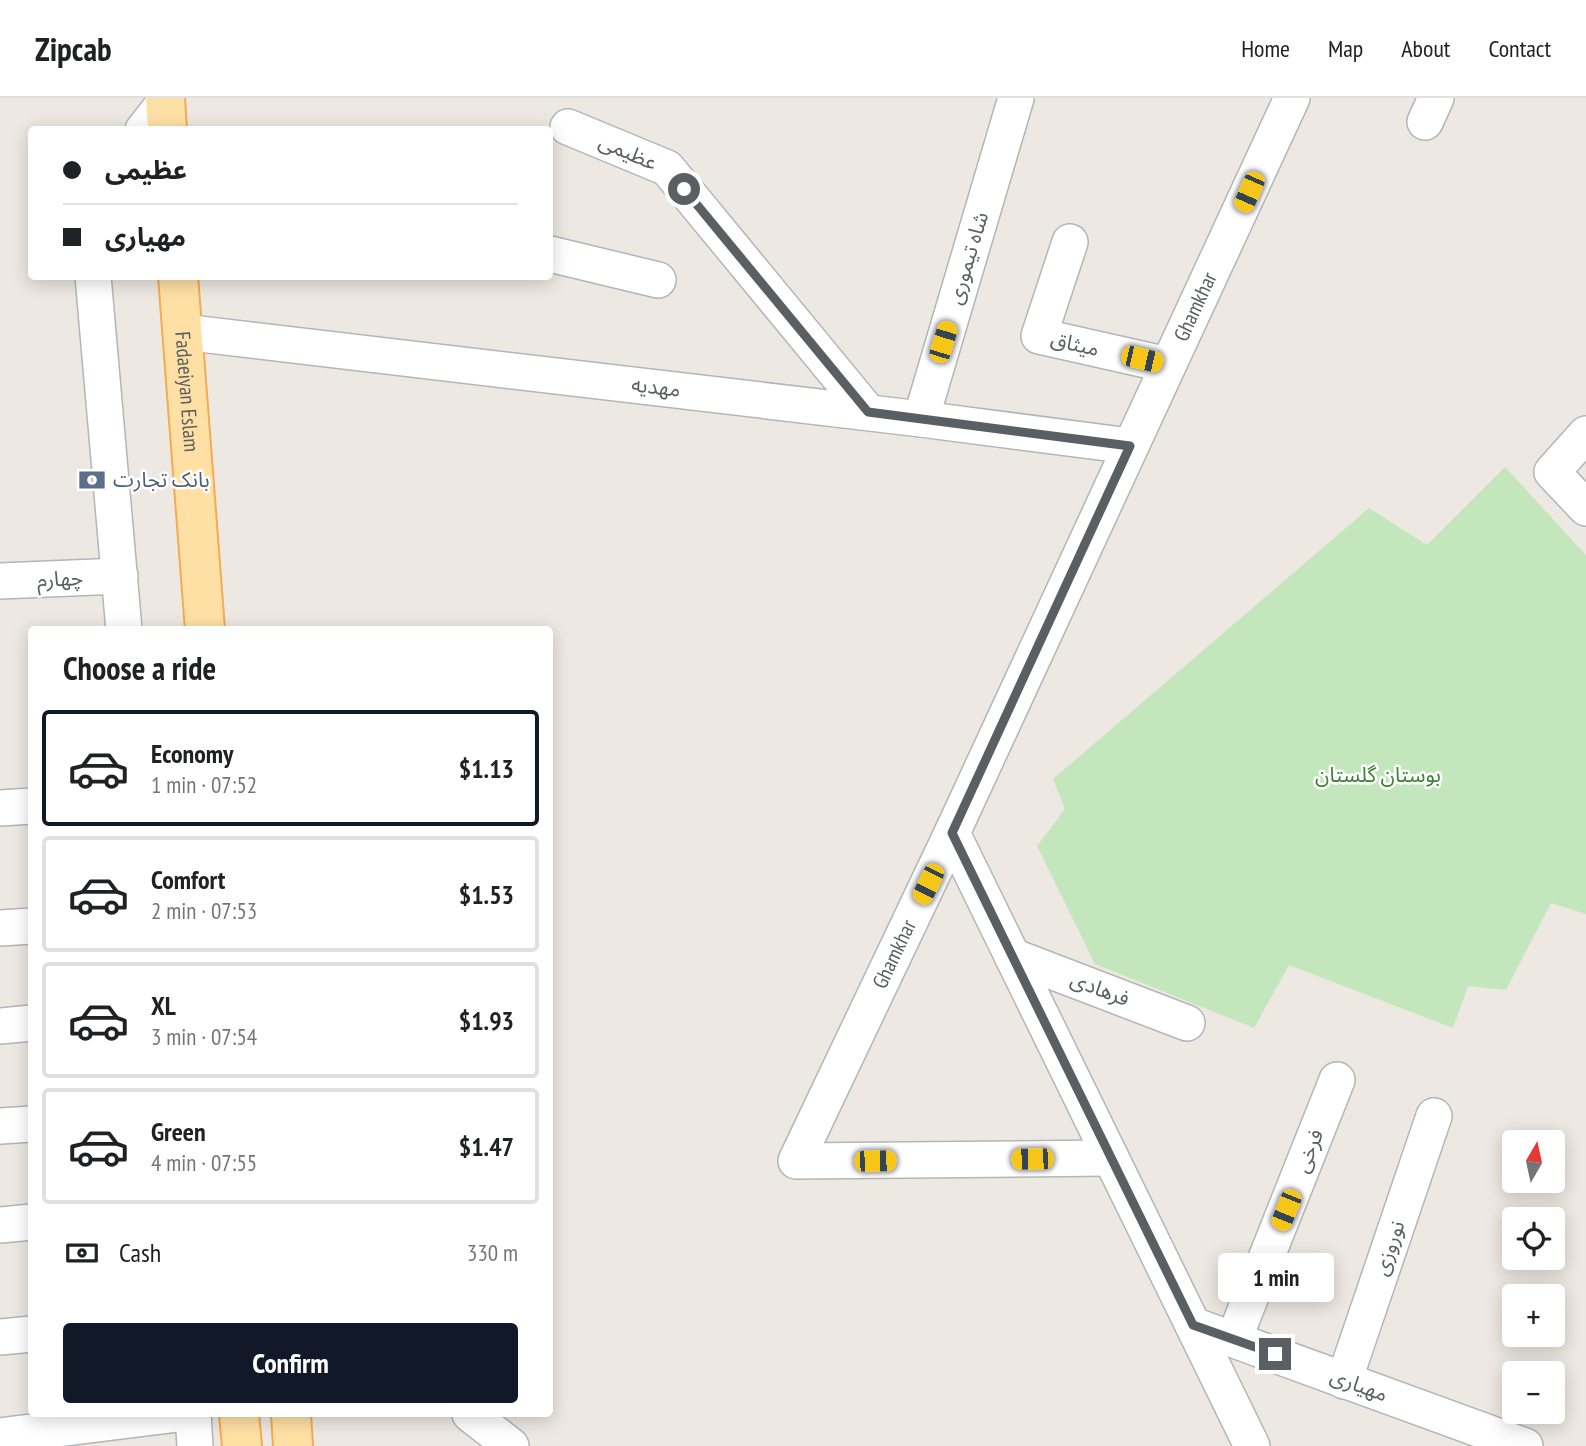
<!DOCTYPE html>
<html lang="en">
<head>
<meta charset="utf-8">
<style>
  :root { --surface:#fff; --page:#f2f2f2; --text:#202124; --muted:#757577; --line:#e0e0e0; --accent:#111827 }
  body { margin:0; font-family:"PT Sans Narrow","Noto Sans Arabic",sans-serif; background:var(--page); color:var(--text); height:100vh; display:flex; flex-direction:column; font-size:26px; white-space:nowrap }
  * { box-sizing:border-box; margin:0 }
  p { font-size:23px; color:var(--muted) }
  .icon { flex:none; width:38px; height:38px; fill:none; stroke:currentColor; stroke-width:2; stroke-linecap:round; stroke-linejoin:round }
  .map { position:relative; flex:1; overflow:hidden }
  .drawer { position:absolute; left:28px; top:528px; width:525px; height:791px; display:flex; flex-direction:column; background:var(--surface); border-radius:7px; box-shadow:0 4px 18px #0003 }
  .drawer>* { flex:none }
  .top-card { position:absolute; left:28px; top:28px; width:525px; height:154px; border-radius:7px; box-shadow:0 4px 18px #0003; display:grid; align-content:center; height:154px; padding:0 35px; background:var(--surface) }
  .needle { width:46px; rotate:9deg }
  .buttons { position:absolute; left:1502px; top:1032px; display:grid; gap:14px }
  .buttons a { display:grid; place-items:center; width:63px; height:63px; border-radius:7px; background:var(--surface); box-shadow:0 4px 18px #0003; font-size:35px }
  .end { position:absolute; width:32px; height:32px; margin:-16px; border:9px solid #5a5f63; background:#fff; box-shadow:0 0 0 4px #fff }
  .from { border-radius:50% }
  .bubble { position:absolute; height:49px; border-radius:7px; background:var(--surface); box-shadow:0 4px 18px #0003; font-size:23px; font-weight:700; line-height:49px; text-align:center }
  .car { position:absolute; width:21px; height:42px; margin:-21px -10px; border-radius:9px; box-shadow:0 0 5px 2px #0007; background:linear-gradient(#f5c518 24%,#345 0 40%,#f5c518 0 76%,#345 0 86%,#f5c518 0) }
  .top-card b { display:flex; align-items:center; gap:24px; height:66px; font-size:26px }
  .top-card b+b { border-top:2px solid var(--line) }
  .top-card i { width:18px; height:18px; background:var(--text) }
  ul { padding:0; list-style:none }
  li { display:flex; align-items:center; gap:21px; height:116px; margin:0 14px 10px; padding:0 21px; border:4px solid var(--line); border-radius:7px }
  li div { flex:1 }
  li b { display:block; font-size:26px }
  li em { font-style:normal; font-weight:700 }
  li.on { border-color:var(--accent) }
  li>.icon { width:63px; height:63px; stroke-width:1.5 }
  h2 { padding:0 35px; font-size:32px; line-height:84px }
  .pay { display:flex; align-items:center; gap:18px; height:77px; padding:0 35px; font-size:26px }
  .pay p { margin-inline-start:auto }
  .action { display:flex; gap:14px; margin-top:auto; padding:14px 35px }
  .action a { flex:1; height:80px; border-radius:7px; background:var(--accent); color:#fff; font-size:28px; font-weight:700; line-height:80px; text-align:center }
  header { display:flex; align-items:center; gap:42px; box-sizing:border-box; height:98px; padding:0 35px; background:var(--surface); border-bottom:2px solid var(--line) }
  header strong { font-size:33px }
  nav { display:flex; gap:38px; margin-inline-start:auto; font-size:24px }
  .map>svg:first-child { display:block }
</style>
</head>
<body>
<header>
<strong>Zipcab</strong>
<nav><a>Home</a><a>Map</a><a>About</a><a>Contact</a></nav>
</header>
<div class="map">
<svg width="1586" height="1348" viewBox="0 0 1586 1348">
  <rect width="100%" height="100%" fill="#ede8e1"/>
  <path fill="#c4e6bc" d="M 1505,369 L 1586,457 L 1586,816 L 1551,805 L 1506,892 L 1468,888 L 1453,930 L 1289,867 L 1254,930 L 1095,866 L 1037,748 L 1065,711 L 1053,681 L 1369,410 L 1427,447 Z"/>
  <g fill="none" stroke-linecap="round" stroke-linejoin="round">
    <defs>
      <g id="minor">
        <path d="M 1425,24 L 1436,0"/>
        <path d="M 568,29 L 667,70 L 868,314"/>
        <path d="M 143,32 L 165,4"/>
        <path d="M 1070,144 L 1039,238 L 1168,267"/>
        <path d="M 550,156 L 658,182"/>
        <path d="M 93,178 L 124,532"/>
        <path d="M 183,234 L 921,321 L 1130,348"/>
        <path d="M 921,321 L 1016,0"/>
        <path d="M 1586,336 L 1552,374 L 1586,410"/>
        <path d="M 0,483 L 120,478"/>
        <path d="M 0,710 L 32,708"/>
        <path d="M 952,735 L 1252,1348"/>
        <path d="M 0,830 L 32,828"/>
        <path d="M 1012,858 L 1187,925"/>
        <path d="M 0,928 L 32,925"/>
        <path d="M 0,1028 L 32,1026"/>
        <path id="s1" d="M 1111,1060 L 796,1063 L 952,735 L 1292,0"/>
        <path d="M 0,1127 L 32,1124"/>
        <path d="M 1193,1227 L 1525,1348"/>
        <path d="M 0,1239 L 32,1236"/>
        <path d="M 1234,1241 L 1337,982"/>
        <path d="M 1344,1283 L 1434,1018"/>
        <path d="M 193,1316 L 195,1348"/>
        <path d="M 470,1316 L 511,1348"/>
        <path d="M 0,1338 L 178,1316"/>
      </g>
      <g id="major">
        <path d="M 165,0 L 167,32"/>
        <path id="s2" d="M 178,178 L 205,532"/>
        <path d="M 239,1316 L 242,1348"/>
        <path d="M 291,1316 L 293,1348"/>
      </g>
    </defs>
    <use href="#minor" stroke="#b2b6b9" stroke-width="38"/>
    <use href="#major" stroke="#f4ab53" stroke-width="42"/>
    <use href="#minor" stroke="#fff" stroke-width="35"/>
    <use href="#major" stroke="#ffe0a4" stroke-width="38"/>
  </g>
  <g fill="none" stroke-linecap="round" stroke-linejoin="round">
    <path stroke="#5a5f63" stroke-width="9" d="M 684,91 L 868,314 L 1130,348 L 952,735 L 1193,1227 L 1275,1256"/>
  </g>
  <defs>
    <symbol id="bank-bare" viewBox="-9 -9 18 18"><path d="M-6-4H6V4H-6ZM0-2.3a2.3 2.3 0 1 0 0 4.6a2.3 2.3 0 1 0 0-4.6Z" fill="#5c6f8a" stroke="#fff" stroke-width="2.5" paint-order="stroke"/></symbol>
  </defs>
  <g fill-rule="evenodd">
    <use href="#bank-bare" x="73" y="363" width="38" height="38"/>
  </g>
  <g text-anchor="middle" stroke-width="5" stroke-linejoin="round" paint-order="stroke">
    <g font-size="21" fill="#5a5f63" stroke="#fff">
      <text transform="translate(628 54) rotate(23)" y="7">عظیمی</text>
      <text transform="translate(968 160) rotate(-73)" y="7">شاه تیموری</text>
      <text dy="7" stroke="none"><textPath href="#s1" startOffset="1258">Ghamkhar</textPath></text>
      <text transform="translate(1075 246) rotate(13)" y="7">میثاق</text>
      <text transform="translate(656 289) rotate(7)" y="7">مهدیه</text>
      <text dy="7" stroke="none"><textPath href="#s2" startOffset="116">Fadaeiyan Eslam</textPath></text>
      <text transform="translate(60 481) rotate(-3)" y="7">چهارم</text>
      <text dy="7" stroke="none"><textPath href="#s1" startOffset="544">Ghamkhar</textPath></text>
      <text transform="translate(1100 891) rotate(21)" y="7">فرهادی</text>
      <text transform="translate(1309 1053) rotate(-68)" y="7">فرخی</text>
      <text transform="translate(1389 1150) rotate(-71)" y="7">نوروزی</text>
      <text transform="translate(1359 1287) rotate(20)" y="7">مهیاری</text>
    </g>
    <g font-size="21" fill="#4e5e75" stroke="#fff" text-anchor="start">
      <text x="113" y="389">بانک تجارت</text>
    </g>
    <g font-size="21" fill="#3c8231" stroke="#fff">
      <text x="1378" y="684">بوستان گلستان</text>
    </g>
  </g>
</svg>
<div class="buttons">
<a><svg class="needle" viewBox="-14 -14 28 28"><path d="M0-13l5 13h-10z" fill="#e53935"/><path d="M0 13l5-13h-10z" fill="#757577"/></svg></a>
<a><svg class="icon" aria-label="locate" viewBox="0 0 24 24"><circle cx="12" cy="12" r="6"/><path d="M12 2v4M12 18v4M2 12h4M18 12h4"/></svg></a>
<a>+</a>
<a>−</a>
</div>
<i class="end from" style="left:684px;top:91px"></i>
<i class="end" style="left:1275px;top:1256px"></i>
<div class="bubble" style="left:1218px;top:1155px;width:116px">1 min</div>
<i class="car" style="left:1249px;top:94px;rotate:204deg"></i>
<i class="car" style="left:943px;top:244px;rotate:17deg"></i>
<i class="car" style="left:1142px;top:261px;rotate:103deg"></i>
<i class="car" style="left:928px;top:786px;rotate:206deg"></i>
<i class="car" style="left:1032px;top:1061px;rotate:269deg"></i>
<i class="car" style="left:875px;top:1063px;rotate:89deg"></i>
<i class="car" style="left:1286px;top:1112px;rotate:202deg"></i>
<div class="top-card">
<b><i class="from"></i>عظیمی</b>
<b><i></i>مهیاری</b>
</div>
<section class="drawer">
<h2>Choose a ride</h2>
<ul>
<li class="on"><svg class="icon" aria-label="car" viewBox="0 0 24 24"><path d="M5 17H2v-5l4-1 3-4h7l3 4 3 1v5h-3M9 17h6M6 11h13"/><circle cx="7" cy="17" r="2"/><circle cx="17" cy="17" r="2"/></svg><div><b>Economy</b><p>1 min · 07:52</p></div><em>$1.13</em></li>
<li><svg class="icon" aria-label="car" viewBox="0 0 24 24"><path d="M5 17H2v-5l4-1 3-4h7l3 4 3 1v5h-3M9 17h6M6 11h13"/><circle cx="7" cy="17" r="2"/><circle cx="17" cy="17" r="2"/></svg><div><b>Comfort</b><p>2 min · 07:53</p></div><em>$1.53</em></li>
<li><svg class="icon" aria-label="car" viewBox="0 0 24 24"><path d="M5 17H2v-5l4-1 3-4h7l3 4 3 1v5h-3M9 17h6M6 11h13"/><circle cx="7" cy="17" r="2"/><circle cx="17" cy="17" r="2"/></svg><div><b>XL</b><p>3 min · 07:54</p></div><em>$1.93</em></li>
<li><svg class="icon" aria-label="car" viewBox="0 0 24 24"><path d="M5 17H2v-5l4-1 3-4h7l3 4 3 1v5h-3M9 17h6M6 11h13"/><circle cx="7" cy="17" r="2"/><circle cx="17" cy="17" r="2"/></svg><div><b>Green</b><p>4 min · 07:55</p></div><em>$1.47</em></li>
</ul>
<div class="pay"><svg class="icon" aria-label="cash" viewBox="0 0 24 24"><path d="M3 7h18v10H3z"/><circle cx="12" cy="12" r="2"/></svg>Cash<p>330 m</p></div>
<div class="action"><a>Confirm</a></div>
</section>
</div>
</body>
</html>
